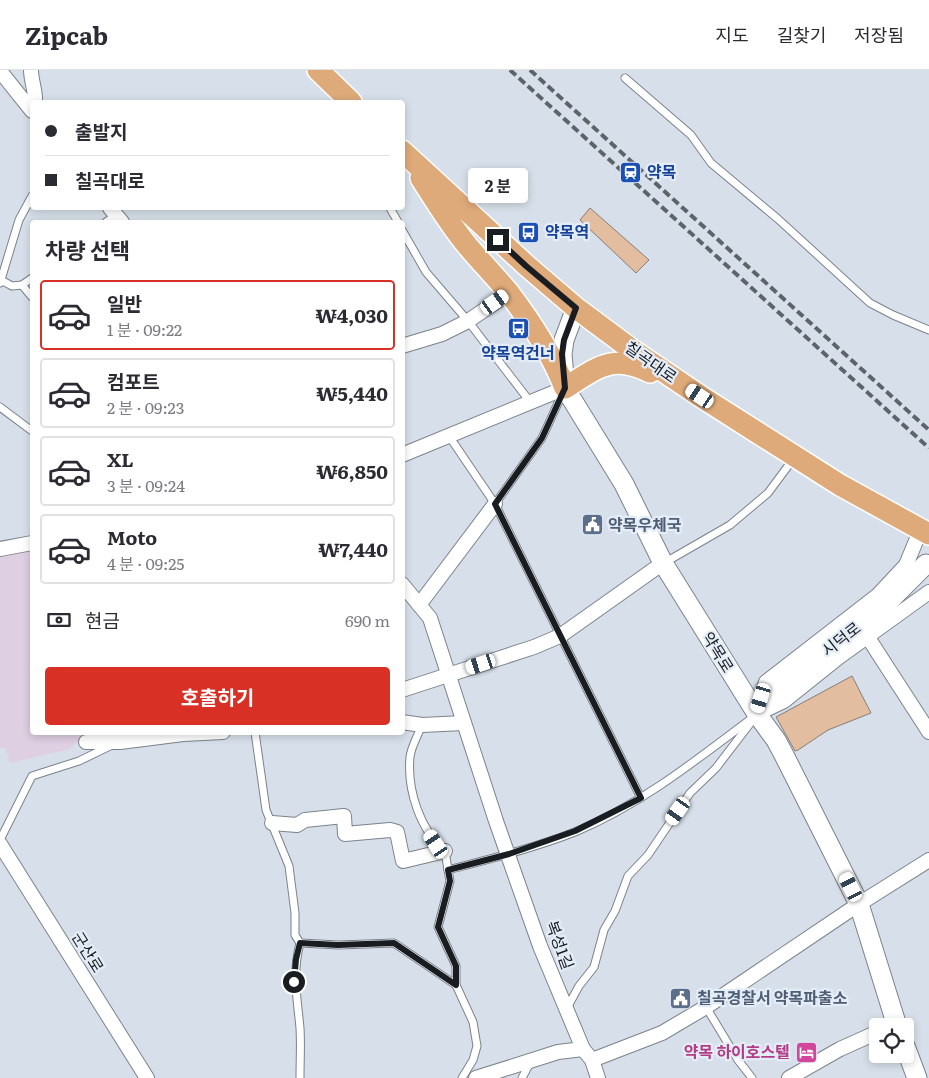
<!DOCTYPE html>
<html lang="ko">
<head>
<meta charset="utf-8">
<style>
  :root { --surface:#fff; --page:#f2f2f3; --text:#2b2b33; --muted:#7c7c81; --line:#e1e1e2; --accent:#d93025 }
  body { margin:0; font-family:Literata,"Noto Sans KR",serif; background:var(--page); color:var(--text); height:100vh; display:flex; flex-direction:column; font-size:19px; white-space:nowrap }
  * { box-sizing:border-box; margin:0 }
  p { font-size:16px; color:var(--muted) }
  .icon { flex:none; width:28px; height:28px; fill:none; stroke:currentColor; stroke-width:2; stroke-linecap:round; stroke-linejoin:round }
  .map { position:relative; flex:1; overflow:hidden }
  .details { position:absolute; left:30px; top:150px; width:375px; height:515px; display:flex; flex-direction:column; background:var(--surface); border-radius:5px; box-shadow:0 2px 8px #0003 }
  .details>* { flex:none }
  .hud { position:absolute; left:30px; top:30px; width:375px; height:110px; border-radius:5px; box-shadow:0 2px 8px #0003; display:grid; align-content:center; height:110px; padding:0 15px; background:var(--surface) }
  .fabs { position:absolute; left:869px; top:948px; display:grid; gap:10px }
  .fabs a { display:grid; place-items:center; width:45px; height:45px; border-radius:5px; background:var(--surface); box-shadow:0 2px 8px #0003; font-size:25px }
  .end { position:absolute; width:22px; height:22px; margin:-11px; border:6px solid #191c20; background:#fff; box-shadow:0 0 0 2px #fff }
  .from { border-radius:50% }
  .bubble { position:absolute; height:35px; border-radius:5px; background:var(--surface); box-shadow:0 2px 8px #0003; font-size:16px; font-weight:700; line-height:35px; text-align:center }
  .car { position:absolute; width:15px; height:30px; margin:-15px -8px; border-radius:6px; box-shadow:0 0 4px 1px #0007; background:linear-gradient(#fff 24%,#345 0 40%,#fff 0 76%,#345 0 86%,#fff 0) }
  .hud b { display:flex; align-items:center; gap:18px; height:48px; font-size:19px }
  .hud b+b { border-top:1px solid var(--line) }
  .hud i { width:12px; height:12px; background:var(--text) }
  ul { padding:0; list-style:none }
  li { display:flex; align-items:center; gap:15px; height:70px; margin:0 10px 8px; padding:0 5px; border:2px solid var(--line); border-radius:5px }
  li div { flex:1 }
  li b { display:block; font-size:19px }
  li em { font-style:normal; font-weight:700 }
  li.current { border-color:var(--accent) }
  li>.icon { width:45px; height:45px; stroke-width:1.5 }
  h2 { padding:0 15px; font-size:22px; line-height:60px }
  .pay { display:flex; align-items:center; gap:12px; height:55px; padding:0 15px; font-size:19px }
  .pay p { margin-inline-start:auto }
  .button { display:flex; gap:10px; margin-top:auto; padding:10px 15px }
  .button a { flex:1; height:58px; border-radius:5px; background:var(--accent); color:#fff; font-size:20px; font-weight:700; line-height:58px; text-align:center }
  header { display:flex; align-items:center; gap:30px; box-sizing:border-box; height:70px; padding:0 25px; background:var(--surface); border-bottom:1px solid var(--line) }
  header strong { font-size:24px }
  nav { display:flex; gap:28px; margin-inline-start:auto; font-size:18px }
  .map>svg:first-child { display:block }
</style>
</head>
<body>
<header>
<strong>Zipcab</strong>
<nav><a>지도</a><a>길찾기</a><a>저장됨</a></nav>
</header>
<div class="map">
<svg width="929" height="1008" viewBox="0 0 929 1008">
  <rect width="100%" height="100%" fill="#d7e0ea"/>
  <path fill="#decfe2" d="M 32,478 L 32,662 L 167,663 L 81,668 L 70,679 L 10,693 L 5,678 L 0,678 L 0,484 Z"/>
  <g fill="#e3bd9f" stroke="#877d76">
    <path d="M 590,138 L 649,190 L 636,203 L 580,150 Z"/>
    <path d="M 852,606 L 871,643 L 828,660 L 798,680 L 795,681 L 776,647 Z"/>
  </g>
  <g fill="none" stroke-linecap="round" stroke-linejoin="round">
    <defs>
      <g id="lane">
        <path d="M 625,8 L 691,65 L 711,93 L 778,149 L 870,233 L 893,245 L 929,260"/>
        <path d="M 390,138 L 398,152"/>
        <path d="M 106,152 L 116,145"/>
        <path d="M 402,160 L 426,202 L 468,251 L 531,333"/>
        <path d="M 32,208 L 22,215 L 32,227"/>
        <path d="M 1,210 L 12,216 L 22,215"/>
        <path d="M 0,213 L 19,150 L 32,126"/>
        <path d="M 0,337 L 32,361"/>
        <path d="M 449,366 L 495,434 L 641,728"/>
        <path d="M 495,434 L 542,368 L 564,320"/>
        <path d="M 664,493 L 730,455 L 768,423 L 794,388"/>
        <path d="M 422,655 C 418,665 411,677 410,687 C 407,720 420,760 445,781 L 448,800"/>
        <path d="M 255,662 L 266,740 L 289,796 L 295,843 L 295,865 L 300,873 C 292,904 297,926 300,958 C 301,974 300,991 300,1008"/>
        <path d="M 0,770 L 32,706 L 79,691 L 112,675"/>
        <path d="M 300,873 L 339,875 L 394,873 L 456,915"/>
        <path d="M 706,937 L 738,990 L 752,1008"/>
        <path d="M 567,938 L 579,916 L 594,897 L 604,860 L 615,841 L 628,806 L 648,785 L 690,723 L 716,698 L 752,651"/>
        <path d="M 462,1008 L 473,990 L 477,976 L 473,952 L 456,915 L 456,896 L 438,857 L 450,811 L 448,800 C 490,789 534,778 575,762 C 642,734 699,688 756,645"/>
        <path d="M 522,1008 L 531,991"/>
      </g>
      <g id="street">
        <path d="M 31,0 C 31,11 36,22 35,32"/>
        <path d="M 0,1 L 32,41"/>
        <path d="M 110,138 L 122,152"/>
        <path d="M 402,276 L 442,264 L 468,251 L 509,223"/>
        <path d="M 402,385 L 565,318"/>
        <path d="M 0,479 L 32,473"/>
        <path d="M 402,514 L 430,548 L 496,751 L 540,876 L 583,979 L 592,990 L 598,1008"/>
        <path d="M 419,535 L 495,434"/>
        <path d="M 867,566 L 929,662"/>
        <path d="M 402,620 L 534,577 L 560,566 L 663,493"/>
        <path d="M 758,638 L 766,612 L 878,525 L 906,495 L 921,459"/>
        <path d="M 759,643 L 784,631 L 839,587 L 929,522"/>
        <path d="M 402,652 L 422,655 L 464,653"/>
        <path d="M 86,672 L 120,672 L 183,664 L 223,662"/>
        <path d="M 272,753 L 297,755 L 305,750 L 344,746 L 345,764 L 390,760 L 397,762 L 403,791 L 445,781"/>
        <path d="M 0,774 L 147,1008"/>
        <path d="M 592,990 L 662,963 L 706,937 L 859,834 L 929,790"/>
        <path d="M 476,1008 L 558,982 L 583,979"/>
        <path d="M 789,1008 L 840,979 L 878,962"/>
      </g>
      <g id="secondary">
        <path d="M 576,238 L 564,270 L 562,284 L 565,318 L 624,414 L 663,493 L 757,644 L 776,670 L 784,685 L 859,834 L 897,956"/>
        <path d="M 757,644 L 777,619 L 889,531 L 926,494"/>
        <path d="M 905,976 L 917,1008"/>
      </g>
      <g id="primary">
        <path d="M 318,0 L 351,32"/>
        <path d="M 402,81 L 527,196 L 576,238 L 635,282 L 700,326 L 840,415 L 929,464"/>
        <path d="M 421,108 C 435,130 449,153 466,174 C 480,191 495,206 509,223 C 531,252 552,284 565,318 C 597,298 612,283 650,302"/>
      </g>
    </defs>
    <use href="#lane" stroke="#7b828b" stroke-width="9"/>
    <use href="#street" stroke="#7b828b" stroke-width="16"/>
    <use href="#secondary" stroke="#7b828b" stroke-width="21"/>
    <use href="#primary" stroke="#fff" stroke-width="24"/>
    <use href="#lane" stroke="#fff" stroke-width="7"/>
    <use href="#street" stroke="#fff" stroke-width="14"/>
    <use href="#secondary" stroke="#fff" stroke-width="19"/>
    <use href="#primary" stroke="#deaa79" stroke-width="21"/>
    <g stroke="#5e6369" stroke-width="4" stroke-dasharray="8 4" stroke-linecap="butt">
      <path d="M 510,0 L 929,378"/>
      <path d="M 530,0 L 929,360"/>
    </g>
  </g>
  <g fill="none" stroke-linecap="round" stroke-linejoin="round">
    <path stroke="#191c20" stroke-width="6" d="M 294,912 L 296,889 L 300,873 L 338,875 L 394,873 L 456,915 L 456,896 L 438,857 L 450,811 L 448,800 L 509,784 L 575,761 L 641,728 L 495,434 L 542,368 L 565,318 L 562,284 L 564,270 L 576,238 L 526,196 L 498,170"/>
  </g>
  <defs>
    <symbol id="station-square" viewBox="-11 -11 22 22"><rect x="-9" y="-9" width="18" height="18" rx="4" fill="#1a4fb4" stroke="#e4edf7"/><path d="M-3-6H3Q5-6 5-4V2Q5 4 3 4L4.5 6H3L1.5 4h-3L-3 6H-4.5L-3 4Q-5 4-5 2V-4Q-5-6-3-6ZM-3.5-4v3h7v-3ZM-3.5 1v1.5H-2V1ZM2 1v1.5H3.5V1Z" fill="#fff"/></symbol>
    <symbol id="bus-square" viewBox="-11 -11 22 22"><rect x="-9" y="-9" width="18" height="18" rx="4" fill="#1a4fb4" stroke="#e4edf7"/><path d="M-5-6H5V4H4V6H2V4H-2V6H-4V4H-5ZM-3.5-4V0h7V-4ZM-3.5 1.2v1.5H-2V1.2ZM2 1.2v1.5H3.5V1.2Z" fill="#fff"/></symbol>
    <symbol id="civic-square" viewBox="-11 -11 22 22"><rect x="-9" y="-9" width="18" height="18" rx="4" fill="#5c6f8a" stroke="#e4edf7"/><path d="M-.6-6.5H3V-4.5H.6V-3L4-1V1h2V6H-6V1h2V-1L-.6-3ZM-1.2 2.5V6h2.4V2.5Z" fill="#fff"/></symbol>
    <symbol id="hotel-square" viewBox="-11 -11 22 22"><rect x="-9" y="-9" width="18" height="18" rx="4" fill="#d1479c" stroke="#e4edf7"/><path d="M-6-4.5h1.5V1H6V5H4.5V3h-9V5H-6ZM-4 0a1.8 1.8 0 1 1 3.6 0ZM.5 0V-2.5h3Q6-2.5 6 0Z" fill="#fff"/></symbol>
  </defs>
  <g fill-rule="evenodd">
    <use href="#station-square" x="618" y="90" width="25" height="25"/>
    <use href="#bus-square" x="516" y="150" width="25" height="25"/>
    <use href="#bus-square" x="506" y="246" width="25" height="25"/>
    <use href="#civic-square" x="580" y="442" width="25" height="25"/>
    <use href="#civic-square" x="668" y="916" width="25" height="25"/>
    <use href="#hotel-square" x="794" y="970" width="25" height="25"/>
  </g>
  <g text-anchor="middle" stroke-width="4.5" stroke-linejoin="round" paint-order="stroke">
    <g font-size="16" font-weight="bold" fill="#164399" stroke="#e4edf7" text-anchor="start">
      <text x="647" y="108">약목</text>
      <text x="545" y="168">약목역</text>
      <text x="518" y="289" text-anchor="middle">약목역건너</text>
    </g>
    <g font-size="16" fill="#191c20" stroke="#e4edf7">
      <text transform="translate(651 292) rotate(35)" y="6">칠곡대로</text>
      <text transform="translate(841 569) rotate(-38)" y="6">시덕로</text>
      <text transform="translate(718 582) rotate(58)" y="6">약목로</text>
      <text transform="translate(560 875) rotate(70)" y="6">복성1길</text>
      <text transform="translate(88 882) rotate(58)" y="6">군산로</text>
    </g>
    <g font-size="16" font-weight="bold" fill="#4e5e75" stroke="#e4edf7" text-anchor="start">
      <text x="608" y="461">약목우체국</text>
      <text x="697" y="934">칠곡경찰서 약목파출소</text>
    </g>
    <g font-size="16" font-weight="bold" fill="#b23c85" stroke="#e4edf7" text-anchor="end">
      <text x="790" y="988">약목 하이호스텔</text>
    </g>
  </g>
</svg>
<div class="fabs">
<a><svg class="icon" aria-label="locate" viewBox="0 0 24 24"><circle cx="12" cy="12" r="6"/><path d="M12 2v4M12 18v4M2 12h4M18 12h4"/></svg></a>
</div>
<i class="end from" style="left:294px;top:912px"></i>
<i class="end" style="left:498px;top:170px"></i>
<div class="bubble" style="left:468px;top:98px;width:60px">2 분</div>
<i class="car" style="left:495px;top:232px;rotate:55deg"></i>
<i class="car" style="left:700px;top:326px;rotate:304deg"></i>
<i class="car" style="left:481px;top:594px;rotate:252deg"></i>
<i class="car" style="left:761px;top:628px;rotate:197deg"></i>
<i class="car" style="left:678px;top:741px;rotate:215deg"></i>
<i class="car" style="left:436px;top:774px;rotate:327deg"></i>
<i class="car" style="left:851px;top:817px;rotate:333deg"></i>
<div class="hud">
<b><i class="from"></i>출발지</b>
<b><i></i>칠곡대로</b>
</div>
<section class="details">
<h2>차량 선택</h2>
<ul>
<li class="current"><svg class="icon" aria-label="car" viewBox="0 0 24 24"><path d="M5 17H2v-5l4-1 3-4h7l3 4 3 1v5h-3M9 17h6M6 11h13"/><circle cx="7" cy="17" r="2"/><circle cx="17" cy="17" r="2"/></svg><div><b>일반</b><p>1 분 · 09:22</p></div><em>₩4,030</em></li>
<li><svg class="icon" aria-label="car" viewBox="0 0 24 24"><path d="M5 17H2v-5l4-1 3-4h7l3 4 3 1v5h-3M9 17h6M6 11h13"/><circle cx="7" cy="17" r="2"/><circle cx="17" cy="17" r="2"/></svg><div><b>컴포트</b><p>2 분 · 09:23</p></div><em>₩5,440</em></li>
<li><svg class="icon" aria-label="car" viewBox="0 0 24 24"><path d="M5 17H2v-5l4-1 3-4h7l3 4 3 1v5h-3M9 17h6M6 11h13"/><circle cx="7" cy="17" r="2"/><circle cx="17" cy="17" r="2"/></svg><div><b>XL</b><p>3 분 · 09:24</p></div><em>₩6,850</em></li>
<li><svg class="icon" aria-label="car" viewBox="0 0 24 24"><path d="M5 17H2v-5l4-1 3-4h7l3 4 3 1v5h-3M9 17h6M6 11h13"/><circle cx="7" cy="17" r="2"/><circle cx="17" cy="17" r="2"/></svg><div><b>Moto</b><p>4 분 · 09:25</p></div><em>₩7,440</em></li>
</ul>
<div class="pay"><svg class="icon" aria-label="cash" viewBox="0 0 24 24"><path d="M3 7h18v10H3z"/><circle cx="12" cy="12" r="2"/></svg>현금<p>690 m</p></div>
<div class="button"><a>호출하기</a></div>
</section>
</div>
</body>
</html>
